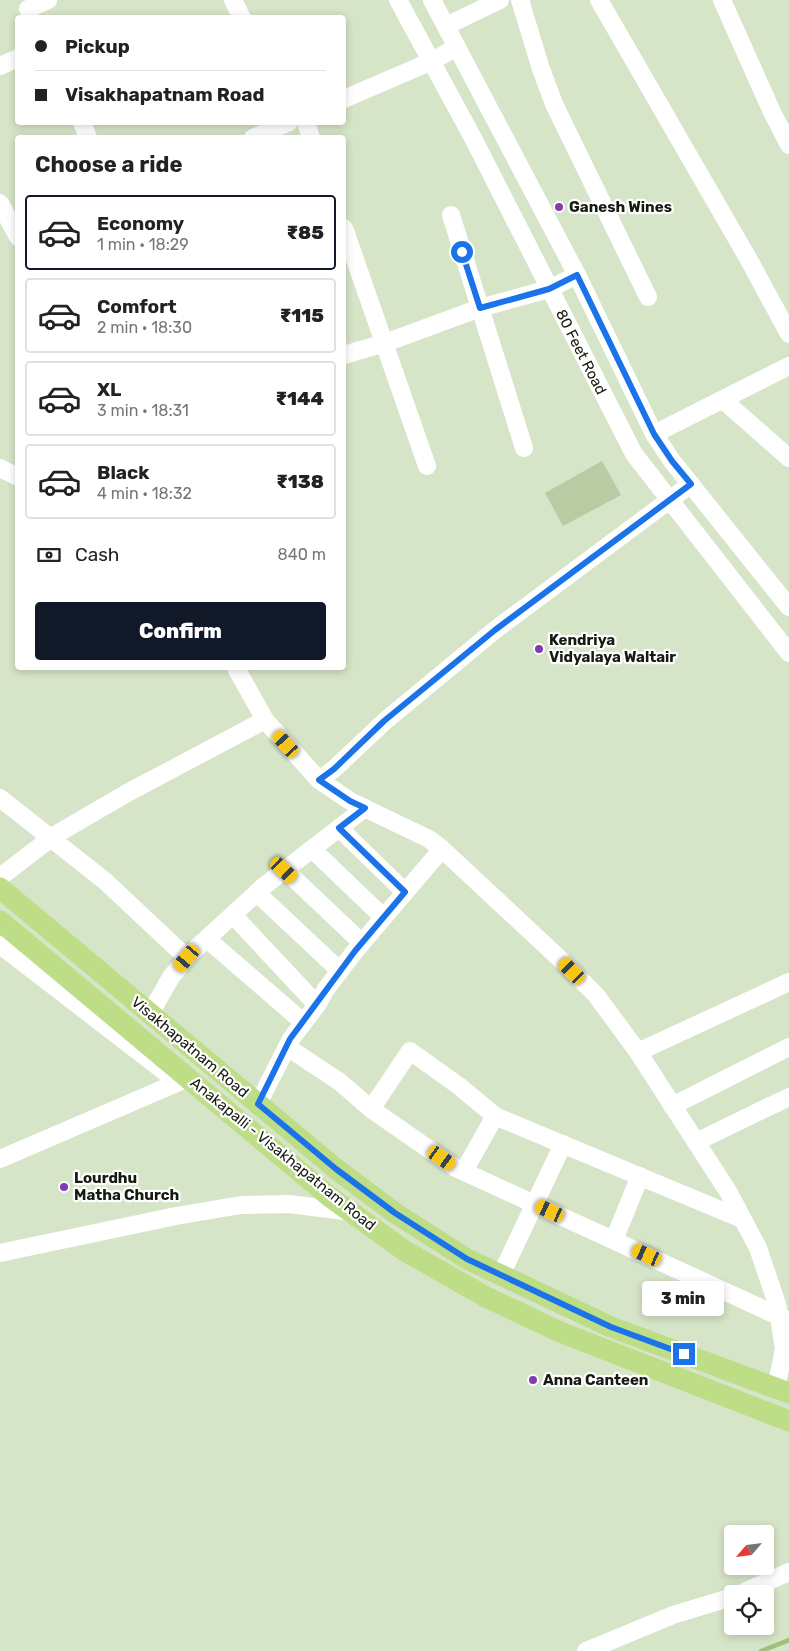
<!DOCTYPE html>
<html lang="en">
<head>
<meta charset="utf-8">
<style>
  :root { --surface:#fff; --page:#f6f6f6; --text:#222; --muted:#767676; --line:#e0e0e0; --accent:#111827 }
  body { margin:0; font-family:Rubik,sans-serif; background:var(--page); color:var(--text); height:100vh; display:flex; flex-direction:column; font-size:19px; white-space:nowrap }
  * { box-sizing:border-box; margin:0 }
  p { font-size:16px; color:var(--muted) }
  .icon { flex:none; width:28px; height:28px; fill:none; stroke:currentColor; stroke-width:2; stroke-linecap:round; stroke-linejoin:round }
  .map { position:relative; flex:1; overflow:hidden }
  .details { position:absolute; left:15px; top:135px; width:331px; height:535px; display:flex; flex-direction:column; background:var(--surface); border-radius:5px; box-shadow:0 2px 8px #0003 }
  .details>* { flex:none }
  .banner { position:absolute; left:15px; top:15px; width:331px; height:110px; border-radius:5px; box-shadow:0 2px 8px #0003; display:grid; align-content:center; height:110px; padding:0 20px; background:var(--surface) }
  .needle { width:32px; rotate:242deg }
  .fabs { position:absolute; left:724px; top:1525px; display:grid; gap:10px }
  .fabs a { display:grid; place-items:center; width:50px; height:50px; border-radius:5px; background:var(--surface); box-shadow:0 2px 8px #0003; font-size:25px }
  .end { position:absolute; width:22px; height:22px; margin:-11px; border:6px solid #1a73e8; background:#fff; box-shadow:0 0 0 2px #fff }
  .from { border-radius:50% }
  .bubble { position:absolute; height:35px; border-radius:5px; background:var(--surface); box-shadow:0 2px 8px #0003; font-size:16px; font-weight:800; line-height:35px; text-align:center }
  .car { position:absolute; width:15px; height:30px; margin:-15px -8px; border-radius:6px; box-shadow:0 0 4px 1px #0007; background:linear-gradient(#f5c518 24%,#345 0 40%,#f5c518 0 76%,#345 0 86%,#f5c518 0) }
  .banner b { display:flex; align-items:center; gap:18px; height:48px; font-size:19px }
  .banner b+b { border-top:1px solid var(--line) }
  .banner i { width:12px; height:12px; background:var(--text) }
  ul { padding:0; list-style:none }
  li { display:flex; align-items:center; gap:15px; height:75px; margin:0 10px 8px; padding:0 10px; border:2px solid var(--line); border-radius:5px }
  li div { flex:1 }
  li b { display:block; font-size:19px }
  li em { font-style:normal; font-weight:800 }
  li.active { border-color:var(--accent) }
  li>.icon { width:45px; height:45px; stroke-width:1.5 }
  h2 { padding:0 20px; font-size:22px; line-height:60px }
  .pay { display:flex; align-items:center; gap:12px; height:55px; padding:0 20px; font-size:19px }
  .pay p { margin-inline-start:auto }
  .primary-button { display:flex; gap:10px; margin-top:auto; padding:10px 20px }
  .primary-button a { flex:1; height:58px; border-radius:5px; background:var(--accent); color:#fff; font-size:20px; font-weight:800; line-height:58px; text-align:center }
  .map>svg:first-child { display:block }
</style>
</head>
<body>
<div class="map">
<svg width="789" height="1651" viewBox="0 0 789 1651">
  <rect width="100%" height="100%" fill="#d6e4c7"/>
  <path fill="#b9cba3" d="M 602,461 L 621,495 L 563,526 L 545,493 Z"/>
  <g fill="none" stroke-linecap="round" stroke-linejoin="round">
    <path stroke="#a1bf7c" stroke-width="4.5" d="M 761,1651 L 789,1640"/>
    <g stroke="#fff" stroke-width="18">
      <path d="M 233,0 L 242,18"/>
      <path d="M 398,0 L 473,138 L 634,454 L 789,653"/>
      <path d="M 432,0 L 577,275 L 654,434 L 672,461 L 789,607"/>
      <path d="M 520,0 L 541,69 L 554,104 L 648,297"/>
      <path d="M 599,0 L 749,260 L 789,334"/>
      <path d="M 722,0 L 772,112 L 789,145"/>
      <path d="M 28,9 L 48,0"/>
      <path d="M 446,26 L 500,0"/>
      <path d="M 0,66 L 18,58"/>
      <path d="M 344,99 L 432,61 L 457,47"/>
      <path d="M 82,122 L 88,138"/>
      <path d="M 306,122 L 311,138"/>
      <path d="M 253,138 L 289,122"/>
      <path d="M 0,203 L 18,237"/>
      <path d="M 451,215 L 524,448"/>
      <path d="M 344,228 L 427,466"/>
      <path d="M 344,355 L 385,343 L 480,308 L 549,289 L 577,275"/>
      <path d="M 723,400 L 789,458"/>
      <path d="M 654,434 L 789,366"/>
      <path d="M 0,468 L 18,477"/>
      <path d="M 236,668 L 265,720 L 319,780 L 350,801 L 429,839 L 442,849 L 560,959 L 596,995 L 638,1052 L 729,1193 L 758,1248 L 777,1304 L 784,1349 L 776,1388"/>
      <path d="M 319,780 L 334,769 L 385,721 L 495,630 L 691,484"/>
      <path d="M 0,798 L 105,881 L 187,958"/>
      <path d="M 339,828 L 405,892"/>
      <path d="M 312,849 L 383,917"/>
      <path d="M 285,870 L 362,943"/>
      <path d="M 0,877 L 55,835 L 129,792 L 265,720"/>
      <path d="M 257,893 L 340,971"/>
      <path d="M 233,915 L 317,1005"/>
      <path d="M 207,939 L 303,1022"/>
      <path d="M 0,945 L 173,1078"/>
      <path d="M 150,1014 L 171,977 L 190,954 L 264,886 L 365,808"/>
      <path d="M 287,1047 L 340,1082 L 371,1109 L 456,1168 L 787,1320"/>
      <path d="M 638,1052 L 789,982"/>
      <path d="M 258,1104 L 291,1039 L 317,1005 L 326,989 L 355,951 L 442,849"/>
      <path d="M 672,1106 L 789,1047"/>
      <path d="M 371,1109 L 410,1051 L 459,1086 L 495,1116 L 742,1219"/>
      <path d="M 696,1142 L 789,1097"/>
      <path d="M 0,1159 L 179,1082"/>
      <path d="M 464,1171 L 495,1116"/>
      <path d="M 614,1240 L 640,1176"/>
      <path d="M 0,1253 L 176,1216 L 241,1205 L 289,1204 L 352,1212"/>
      <path d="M 501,1275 L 563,1144"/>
      <path d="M 740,1594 L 789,1572"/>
      <path d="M 586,1651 L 673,1615 L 732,1597"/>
    </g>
    <g stroke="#bedd87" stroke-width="21">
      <path d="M 0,888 L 336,1169 L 395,1213 L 467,1259 L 611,1327 L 789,1393"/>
      <path d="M 0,921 L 330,1197 L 405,1251 L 486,1297 L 560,1332 L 789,1421"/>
    </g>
  </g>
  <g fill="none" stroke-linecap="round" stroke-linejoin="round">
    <path stroke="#1a73e8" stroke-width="6" d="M 462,252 L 480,308 L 549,289 L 577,275 L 654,434 L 672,461 L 691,484 L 495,630 L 384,721 L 334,769 L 319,780 L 350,801 L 365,808 L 339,828 L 405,892 L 355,951 L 290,1039 L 258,1104 L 336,1169 L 395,1213 L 467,1259 L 611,1327 L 684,1354"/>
  </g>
  <g fill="#803cb0" stroke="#fff" stroke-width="2">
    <circle cx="559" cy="207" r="5"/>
    <circle cx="539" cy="649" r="5"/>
    <circle cx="64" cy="1187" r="5"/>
    <circle cx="533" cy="1380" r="5"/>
  </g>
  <g text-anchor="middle" stroke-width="4.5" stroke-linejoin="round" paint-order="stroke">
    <g font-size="15" font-weight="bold" fill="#161b10" stroke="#fff" text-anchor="start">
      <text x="569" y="212">Ganesh Wines</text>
      <text x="549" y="645">Kendriya<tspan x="549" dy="17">Vidyalaya Waltair</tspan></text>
      <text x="74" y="1183">Lourdhu<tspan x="74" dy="17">Matha Church</tspan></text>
      <text x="543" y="1385">Anna Canteen</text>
    </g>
    <g font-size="15" fill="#161b10" stroke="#fff">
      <text transform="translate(581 352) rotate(63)" y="5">80 Feet Road</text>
      <text transform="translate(190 1047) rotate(40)" y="5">Visakhapatnam Road</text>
      <text transform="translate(283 1154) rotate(39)" y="5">Anakapalli - Visakhapatnam Road</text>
    </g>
  </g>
</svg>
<div class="fabs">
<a><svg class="needle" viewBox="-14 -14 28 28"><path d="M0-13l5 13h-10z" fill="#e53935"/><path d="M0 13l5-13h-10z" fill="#767676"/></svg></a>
<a><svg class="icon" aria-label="locate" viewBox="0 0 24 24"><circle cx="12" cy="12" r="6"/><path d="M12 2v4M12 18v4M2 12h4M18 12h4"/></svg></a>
</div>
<i class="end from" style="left:462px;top:252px"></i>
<i class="end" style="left:684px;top:1354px"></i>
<div class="bubble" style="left:642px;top:1281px;width:82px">3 min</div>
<i class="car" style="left:286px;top:744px;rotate:318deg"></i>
<i class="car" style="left:284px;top:870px;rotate:133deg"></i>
<i class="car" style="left:187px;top:958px;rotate:220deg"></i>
<i class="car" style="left:572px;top:971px;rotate:315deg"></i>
<i class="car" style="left:442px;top:1158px;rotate:125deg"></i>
<i class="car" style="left:550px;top:1211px;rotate:295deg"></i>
<i class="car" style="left:647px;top:1255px;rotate:294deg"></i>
<div class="banner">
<b><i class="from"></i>Pickup</b>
<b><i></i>Visakhapatnam Road</b>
</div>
<section class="details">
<h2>Choose a ride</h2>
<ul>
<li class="active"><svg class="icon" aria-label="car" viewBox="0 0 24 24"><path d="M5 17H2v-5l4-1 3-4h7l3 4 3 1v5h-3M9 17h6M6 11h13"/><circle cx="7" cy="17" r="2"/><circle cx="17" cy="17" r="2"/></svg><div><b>Economy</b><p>1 min · 18:29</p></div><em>₹85</em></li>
<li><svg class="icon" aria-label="car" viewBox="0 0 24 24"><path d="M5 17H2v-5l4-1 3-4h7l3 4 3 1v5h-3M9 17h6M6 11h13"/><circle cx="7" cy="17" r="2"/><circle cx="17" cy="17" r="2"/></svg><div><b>Comfort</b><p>2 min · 18:30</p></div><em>₹115</em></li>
<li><svg class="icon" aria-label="car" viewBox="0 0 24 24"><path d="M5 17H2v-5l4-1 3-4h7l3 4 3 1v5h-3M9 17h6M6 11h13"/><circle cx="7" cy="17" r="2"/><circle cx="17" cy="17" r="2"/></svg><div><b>XL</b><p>3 min · 18:31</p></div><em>₹144</em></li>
<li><svg class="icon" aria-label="car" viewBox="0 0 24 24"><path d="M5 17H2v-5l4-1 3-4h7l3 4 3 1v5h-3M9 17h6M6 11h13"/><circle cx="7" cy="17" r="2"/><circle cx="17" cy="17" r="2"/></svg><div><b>Black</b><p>4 min · 18:32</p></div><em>₹138</em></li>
</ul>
<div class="pay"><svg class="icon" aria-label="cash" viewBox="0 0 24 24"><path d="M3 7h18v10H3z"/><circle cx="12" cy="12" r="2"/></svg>Cash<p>840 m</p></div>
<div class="primary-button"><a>Confirm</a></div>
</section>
</div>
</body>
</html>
